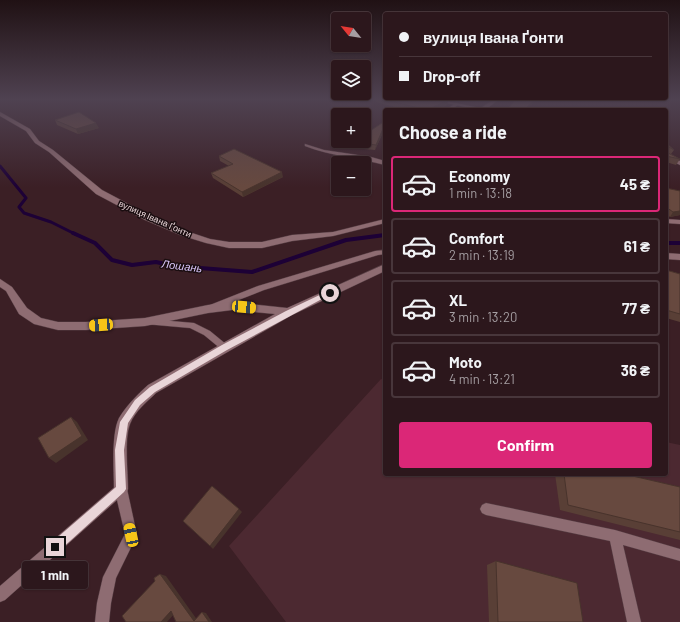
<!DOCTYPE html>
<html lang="en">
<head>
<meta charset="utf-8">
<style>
  :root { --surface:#2c171c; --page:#342025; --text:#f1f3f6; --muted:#a69fa3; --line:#48363b; --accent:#db2777 }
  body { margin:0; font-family:Barlow,sans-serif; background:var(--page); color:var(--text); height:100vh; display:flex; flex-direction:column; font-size:15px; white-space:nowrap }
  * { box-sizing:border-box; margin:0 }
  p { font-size:13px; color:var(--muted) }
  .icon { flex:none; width:22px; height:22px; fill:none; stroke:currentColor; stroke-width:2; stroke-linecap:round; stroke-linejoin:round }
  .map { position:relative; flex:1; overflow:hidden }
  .details { position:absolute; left:383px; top:108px; width:285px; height:368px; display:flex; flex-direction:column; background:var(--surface); border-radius:4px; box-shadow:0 1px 3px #0004,0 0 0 1px var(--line) }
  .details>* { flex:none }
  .banner { position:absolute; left:383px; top:12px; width:285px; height:88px; border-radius:4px; box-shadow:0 1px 3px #0004,0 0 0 1px var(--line); display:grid; align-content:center; height:88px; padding:0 16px; background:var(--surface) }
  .needle { width:26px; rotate:300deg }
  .tools { position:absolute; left:331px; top:12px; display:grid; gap:8px }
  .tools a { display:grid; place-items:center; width:40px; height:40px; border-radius:4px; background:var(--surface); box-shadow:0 1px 3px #0004,0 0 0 1px var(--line); font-size:20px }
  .end { position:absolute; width:18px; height:18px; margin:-9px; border:5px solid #e9d5d8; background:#111; box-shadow:0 0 0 2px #111 }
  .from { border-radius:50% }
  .bubble { position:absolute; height:28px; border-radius:4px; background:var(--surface); box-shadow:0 1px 3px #0004,0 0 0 1px var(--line); font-size:13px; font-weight:700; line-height:28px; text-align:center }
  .car { position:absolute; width:12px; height:24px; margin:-12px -6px; border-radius:5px; box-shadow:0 0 3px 1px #0007; background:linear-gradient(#f5c518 24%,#345 0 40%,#f5c518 0 76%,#345 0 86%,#f5c518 0) }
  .banner b { display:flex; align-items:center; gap:14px; height:38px; font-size:15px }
  .banner b+b { border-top:1px solid var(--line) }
  .banner i { width:10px; height:10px; background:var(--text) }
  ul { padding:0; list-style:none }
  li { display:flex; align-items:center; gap:12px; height:56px; margin:0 8px 6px; padding:0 8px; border:2px solid var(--line); border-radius:4px }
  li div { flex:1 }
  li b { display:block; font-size:15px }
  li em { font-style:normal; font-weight:700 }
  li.current { border-color:var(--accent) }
  li>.icon { width:36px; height:36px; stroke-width:1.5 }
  h2 { padding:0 16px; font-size:18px; line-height:48px }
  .button { display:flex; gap:8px; margin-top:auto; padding:8px 16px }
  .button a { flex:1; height:46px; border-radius:4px; background:var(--accent); color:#fff; font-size:16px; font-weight:700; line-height:46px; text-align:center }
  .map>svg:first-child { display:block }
</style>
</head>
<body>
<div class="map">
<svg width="680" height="622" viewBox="0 0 680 622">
  <rect width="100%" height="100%" fill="#3b1f25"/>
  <path fill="#4c2931" d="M 381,379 L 385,380 L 385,474 L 666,474 L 666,442 L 680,445 L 680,622 L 286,622 L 229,546 Z"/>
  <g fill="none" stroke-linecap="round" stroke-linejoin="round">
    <path stroke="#1d0136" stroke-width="3" d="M 0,166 L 26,198 L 19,207 L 24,213 L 51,222 L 75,234"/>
    <g stroke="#1d0136" stroke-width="4">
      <path d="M 73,233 L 95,243 L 112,260 L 132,265 L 156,262 L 174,266 L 252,272 L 346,240 L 385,235"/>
      <path d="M 666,243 L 680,243"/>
    </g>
    <defs>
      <g id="service">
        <path d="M 456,103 L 459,104 L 451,110 L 446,110 Z"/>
        <path d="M 305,144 L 324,150 L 371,157 L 385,161 L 385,165 C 358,158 331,156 305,146 Z"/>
        <path d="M 385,250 L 385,254 L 378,255 L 264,290 L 213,310 L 209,307 L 210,305 L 258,286 L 375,251 Z"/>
        <path d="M 148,319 L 194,323 L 210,331 L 227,345 L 228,347 L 227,349 L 224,351 L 221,349 L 204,335 L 190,328 L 145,324 L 144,322 L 145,320 Z"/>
        <path d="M 121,483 L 125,485 L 127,489 L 137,535 L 116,578 L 111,603 L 109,622 L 95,622 L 97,603 L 103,577 L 125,534 L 117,500 L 5,600 L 0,602 L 0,586 L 117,485 Z"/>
        <path d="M 486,503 L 615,530 L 680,549 L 680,561 L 623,545 L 641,622 L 627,622 L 610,541 L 486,515 L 482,513 L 480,509 L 482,505 Z"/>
      </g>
      <g id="minor">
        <path d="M 493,100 L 498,100 L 485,110 L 481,110 L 481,108 Z"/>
        <path d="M 0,112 L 30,129 L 39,141 L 53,150 L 102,190 L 151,216 L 186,231 L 210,239 L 229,242 L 262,242 L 292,235 L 333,232 L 385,219 L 385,223 L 333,236 L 292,241 L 262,248 L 229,248 L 206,243 L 180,235 L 145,220 L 96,194 L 49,152 L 35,143 L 26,131 L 0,116 Z"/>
        <path d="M 666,219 L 680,220 L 680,224 L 666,223 Z"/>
        <path d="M 666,253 L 680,254 L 680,260 L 666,259 Z"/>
        <path d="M 385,264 L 385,271 L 292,315 L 156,393 C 147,402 135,411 130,424 C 124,439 128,472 128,489 L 126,494 L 121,496 L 116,494 L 114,489 C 114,471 111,434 119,418 C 127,405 137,395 148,385 L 275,314 L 232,310 L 208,313 L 145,326 L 86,330 L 58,330 L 34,324 L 19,314 L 6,291 L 0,287 L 0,279 L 12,287 L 27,308 L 41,318 L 58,322 L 86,322 L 145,318 L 208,305 L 232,302 L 287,308 Z"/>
      </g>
      <g id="tertiary">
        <path d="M 433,100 L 440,100 L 490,110 L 479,110 Z"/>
        <path d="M 666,154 L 680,161 L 680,165 L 666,158 Z"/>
      </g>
    </defs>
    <use href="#service" stroke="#553d43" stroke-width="1"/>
    <use href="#minor" stroke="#553d43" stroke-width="1"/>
    <use href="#tertiary" stroke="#553d43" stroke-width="1"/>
    <use href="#service" fill="#8e6c72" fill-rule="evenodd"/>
    <use href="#minor" fill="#8e6c72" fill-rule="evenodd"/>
    <use href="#tertiary" fill="#8e6c72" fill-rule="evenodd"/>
  </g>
  <g fill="#593f36">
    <path d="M 376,100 L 457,100 L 454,101 L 448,100 L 447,105 L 437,110 L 407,110 L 376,102 Z"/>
    <path d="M 474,100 L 483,100 L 482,101 Z"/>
    <path d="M 55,120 L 99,128 L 78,134 L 57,125 Z"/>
    <path d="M 385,121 L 385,128 L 375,150 L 353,148 L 353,142 Z"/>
    <path d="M 666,143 L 674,150 L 671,154 L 680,159 L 676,165 L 666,162 Z"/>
    <path d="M 219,156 L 283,177 L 243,197 L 213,178 L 211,173 L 229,166 L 220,161 Z"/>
    <path d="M 666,188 L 680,215 L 670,217 L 666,214 Z"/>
    <path d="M 666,270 L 680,274 L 680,322 L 666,318 Z"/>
    <path d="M 555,474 L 624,474 L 680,487 L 680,540 L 560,510 Z"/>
    <path d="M 496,561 L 583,622 L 489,622 L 487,565 Z"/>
  </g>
  <g fill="#48332c">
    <path d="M 448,100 L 447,105 L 437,110 L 428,110 Z"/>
    <path d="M 534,100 L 536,100 L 526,110 L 524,110 Z"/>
    <path d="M 96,123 L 99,128 L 78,134 L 76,129 Z"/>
    <path d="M 385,124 L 385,128 L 375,150 L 376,145 Z"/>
    <path d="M 282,172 L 283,177 L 243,197 L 242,192 Z"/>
    <path d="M 680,211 L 680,215 L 670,217 L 673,212 Z"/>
    <path d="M 71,417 L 77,422 L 88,440 L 56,463 L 49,458 Z"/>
    <path d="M 239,509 L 242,512 L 213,549 L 210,546 Z"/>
    <path d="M 160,574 L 166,576 L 198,621 L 194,621 Z"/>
    <path d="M 171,611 L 176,612 L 167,622 L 161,622 Z"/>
    <path d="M 202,612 L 206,613 L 212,622 L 209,622 Z"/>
  </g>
  <g fill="#67493f" stroke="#48332c">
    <path d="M 386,100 L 448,100 L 427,110 Z"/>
    <path d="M 515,100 L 534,100 L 524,110 L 507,110 Z"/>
    <path d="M 79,112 L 96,123 L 76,129 L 55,120 Z"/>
    <path d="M 385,121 L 385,124 L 376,145 L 353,142 L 355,141 L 364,141 L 364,135 Z"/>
    <path d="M 666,143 L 674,150 L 669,147 L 668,153 L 680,159 L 666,156 Z"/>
    <path d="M 234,149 L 282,172 L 242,192 L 211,173 L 233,164 L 219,156 Z"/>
    <path d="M 666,188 L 680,191 L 680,211 L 673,212 L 666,207 Z"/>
    <path d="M 666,270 L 680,274 L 680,314 L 666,310 Z"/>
    <path d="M 71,417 L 82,436 L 49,458 L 38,438 Z"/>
    <path d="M 564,474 L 624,474 L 680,487 L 680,532 L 568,505 Z"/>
    <path d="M 212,486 L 239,509 L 210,546 L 183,521 Z"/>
    <path d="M 496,561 L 577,583 L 583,622 L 498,622 Z"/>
    <path d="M 160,574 L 194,621 L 202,612 L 209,622 L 176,622 L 171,611 L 161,622 L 126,622 L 122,616 L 155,581 L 154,578 Z"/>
  </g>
  <linearGradient id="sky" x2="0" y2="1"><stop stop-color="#201114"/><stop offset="0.53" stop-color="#4f4251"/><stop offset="1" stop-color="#4f4251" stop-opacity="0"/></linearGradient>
  <rect width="680" height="187" fill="url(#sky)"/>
  <path fill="#e9d5d8" d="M 328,291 L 332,291 L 333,293 L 227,350 L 155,392 L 140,405 L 128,423 L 124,450 L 126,489 L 124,492 L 59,551 L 55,552 L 51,551 L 50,547 L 51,543 L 116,487 L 115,450 L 120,422 L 135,400 L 150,387 L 222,345 L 286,311 Z"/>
  <g text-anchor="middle" stroke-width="3" stroke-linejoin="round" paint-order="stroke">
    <g font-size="9" fill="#e9d5d8" stroke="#1a0d10">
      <text transform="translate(155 219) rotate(24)" y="3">вулиця Івана Ґонти</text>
    </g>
    <g font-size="11" font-style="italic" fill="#dbc7fc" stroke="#1a0d10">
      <text transform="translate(182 266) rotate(7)" y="4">Лошань</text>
    </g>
  </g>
</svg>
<div class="tools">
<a><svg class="needle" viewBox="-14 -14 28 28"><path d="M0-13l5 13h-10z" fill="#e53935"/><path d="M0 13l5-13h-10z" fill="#a69fa3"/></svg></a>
<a><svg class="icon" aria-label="layers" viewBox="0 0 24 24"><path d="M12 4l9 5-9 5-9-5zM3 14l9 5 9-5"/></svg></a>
<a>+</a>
<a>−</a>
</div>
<i class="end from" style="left:330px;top:293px"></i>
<i class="end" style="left:55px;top:547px"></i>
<div class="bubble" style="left:22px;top:561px;width:66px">1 min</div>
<i class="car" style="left:244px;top:307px;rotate:95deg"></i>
<i class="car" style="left:101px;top:325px;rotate:266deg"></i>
<i class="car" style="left:131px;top:535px;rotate:348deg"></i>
<div class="banner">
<b><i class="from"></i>вулиця Івана Ґонти</b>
<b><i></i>Drop-off</b>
</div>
<section class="details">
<h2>Choose a ride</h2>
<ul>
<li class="current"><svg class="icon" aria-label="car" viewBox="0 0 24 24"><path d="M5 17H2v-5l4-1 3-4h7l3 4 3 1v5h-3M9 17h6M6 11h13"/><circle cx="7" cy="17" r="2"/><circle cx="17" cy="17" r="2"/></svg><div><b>Economy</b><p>1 min · 13:18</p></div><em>45 ₴</em></li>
<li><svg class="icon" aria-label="car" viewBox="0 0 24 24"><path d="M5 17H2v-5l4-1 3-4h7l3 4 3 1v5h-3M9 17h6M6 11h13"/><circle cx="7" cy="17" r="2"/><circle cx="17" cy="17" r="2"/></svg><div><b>Comfort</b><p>2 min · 13:19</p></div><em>61 ₴</em></li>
<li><svg class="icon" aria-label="car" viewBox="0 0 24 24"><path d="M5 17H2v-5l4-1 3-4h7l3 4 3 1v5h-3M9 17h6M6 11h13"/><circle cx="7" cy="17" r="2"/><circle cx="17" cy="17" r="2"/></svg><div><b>XL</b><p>3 min · 13:20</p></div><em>77 ₴</em></li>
<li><svg class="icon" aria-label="car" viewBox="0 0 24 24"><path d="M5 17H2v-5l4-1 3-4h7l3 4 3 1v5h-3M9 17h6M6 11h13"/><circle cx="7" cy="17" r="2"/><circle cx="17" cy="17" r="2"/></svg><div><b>Moto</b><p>4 min · 13:21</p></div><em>36 ₴</em></li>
</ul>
<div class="button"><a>Confirm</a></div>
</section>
</div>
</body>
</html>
